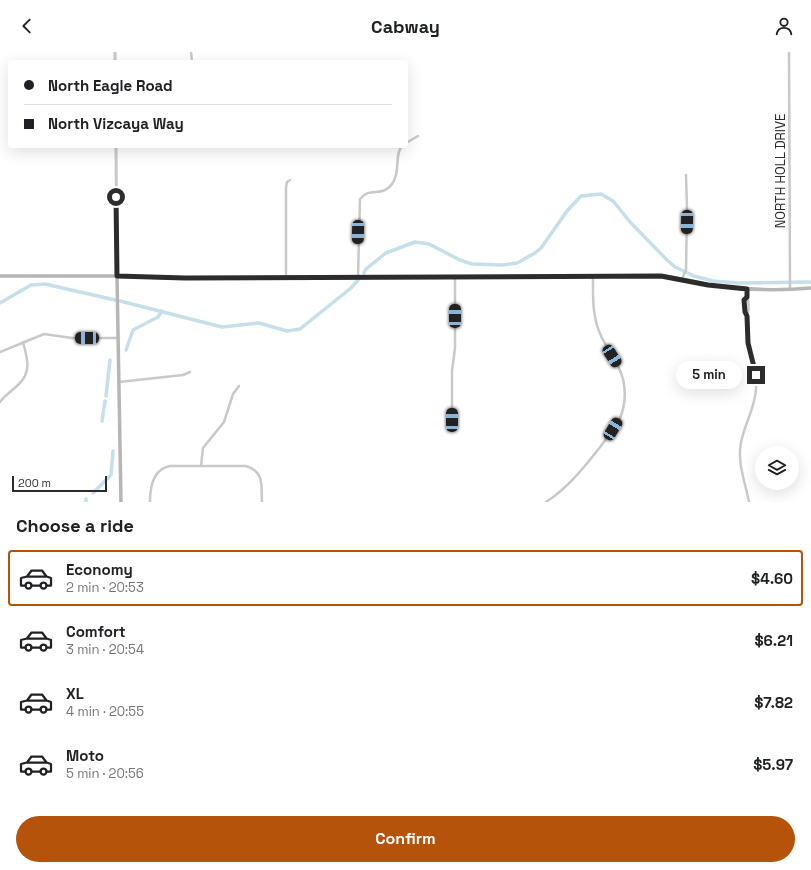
<!DOCTYPE html>
<html lang="en">
<head>
<meta charset="utf-8">
<style>
  :root { --surface:#fff; --page:#f2f2f2; --text:#202124; --muted:#757577; --line:#e0e0e0; --accent:#b45309 }
  body { margin:0; font-family:"Space Grotesk",sans-serif; background:var(--page); color:var(--text); height:100vh; display:flex; flex-direction:column; font-size:15px; white-space:nowrap }
  * { box-sizing:border-box; margin:0 }
  p { font-size:13px; color:var(--muted) }
  .icon { flex:none; width:22px; height:22px; fill:none; stroke:currentColor; stroke-width:2; stroke-linecap:round; stroke-linejoin:round }
  .map { position:relative; height:450px; overflow:hidden }
  .details { display:flex; flex-direction:column; background:var(--surface); flex:1 }
  .details>* { flex:none }
  .top-card { position:absolute; left:8px; top:8px; width:400px; height:88px; border-radius:4px; box-shadow:0 4px 16px #0002; display:grid; align-content:center; height:88px; padding:0 16px; background:var(--surface) }
  .tools { position:absolute; left:755px; top:394px; display:grid; gap:8px }
  .tools a { display:grid; place-items:center; width:44px; height:44px; border-radius:50%; background:var(--surface); box-shadow:0 4px 16px #0002; font-size:20px }
  .scale { position:absolute; left:12px; bottom:10px; width:95px; box-sizing:border-box; padding-left:4px; border:2px solid #2c2c2c; border-top:0; font-size:11px; line-height:14px; white-space:nowrap; color:#2c2c2c; -webkit-text-stroke:3px #fff; paint-order:stroke }
  .end { position:absolute; width:18px; height:18px; margin:-9px; border:5px solid #2c2c2c; background:#fff; box-shadow:0 0 0 2px #fff }
  .from { border-radius:50% }
  .bubble { position:absolute; height:28px; border-radius:14px; background:var(--surface); box-shadow:0 4px 16px #0002; font-size:13px; font-weight:700; line-height:28px; text-align:center }
  .car { position:absolute; width:12px; height:24px; margin:-12px -6px; border-radius:5px; box-shadow:0 0 3px 1px #0007; background:linear-gradient(#222 24%,#8ab4d8 0 40%,#222 0 76%,#8ab4d8 0 86%,#222 0) }
  .top-card b { display:flex; align-items:center; gap:14px; height:38px; font-size:15px }
  .top-card b+b { border-top:1px solid var(--line) }
  .top-card i { width:10px; height:10px; background:var(--text) }
  ul { padding:0; list-style:none }
  li { display:flex; align-items:center; gap:12px; height:56px; margin:0 8px 6px; padding:0 8px; border:2px solid transparent; border-radius:4px }
  li div { flex:1 }
  li b { display:block; font-size:15px }
  li em { font-style:normal; font-weight:700 }
  li.active { border-color:var(--accent) }
  li>.icon { width:36px; height:36px; stroke-width:1.5 }
  h2 { padding:0 16px; font-size:18px; line-height:48px }
  .button { display:flex; gap:8px; margin-top:auto; padding:8px 16px }
  .button a { flex:1; height:46px; border-radius:24px; background:var(--accent); color:#fff; font-size:16px; font-weight:700; line-height:46px; text-align:center }
  header { display:flex; justify-content:space-between; align-items:center; height:52px; padding:0 16px; background:var(--surface); font-size:18px; font-weight:700 }
  .map>svg:first-child { display:block }
</style>
</head>
<body>
<header><svg class="icon" aria-label="back" viewBox="0 0 24 24"><path d="M15 5l-7 7 7 7"/></svg>Cabway<svg class="icon" aria-label="person" viewBox="0 0 24 24"><circle cx="12" cy="8" r="4"/><path d="M4 21q1-7 8-7t8 7"/></svg></header>
<div class="map">
<svg width="811" height="450" viewBox="0 0 811 450">
  <rect width="100%" height="100%" fill="#fff"/>
  <g fill="none" stroke-linecap="round" stroke-linejoin="round">
    <g stroke="#c5e0ea" stroke-width="3.5">
      <path d="M 364,221 L 366,217 L 386,201 L 415,190 L 429,192 L 460,208 L 472,212 L 503,213 L 517,211 L 535,201 L 541,196 L 567,159 L 581,144 L 601,142 L 613,149 L 631,171 L 667,208 L 675,215 L 694,224 L 713,229 L 739,231 L 811,230"/>
      <path d="M 120,249 L 222,275 L 259,271 L 287,279 L 300,277 L 351,236 L 358,228"/>
      <path d="M 0,251 L 31,233 L 45,232 L 115,248"/>
      <path d="M 126,298 L 133,278 L 158,265 L 162,259"/>
      <path d="M 106,344 L 110,308"/>
      <path d="M 102,369 L 105,349"/>
      <path d="M 93,441 L 111,423 L 113,399"/>
      <path d="M 86,450 L 86,447"/>
    </g>
    <g stroke="#c9c9c9" stroke-width="2.5">
      <path d="M 191,0 L 192,10"/>
      <path d="M 789,0 L 790,237"/>
      <path d="M 406,91 L 418,84"/>
      <path d="M 286,225 L 286,135 L 287,130 L 290,128"/>
      <path d="M 358,225 L 360,147 C 370,134 382,146 392,132 C 401,120 394,102 402,94"/>
      <path d="M 682,227 L 686,218 L 687,157 L 686,123"/>
      <path d="M 747,237 C 747,246 751,255 747,264 C 743,258 743,250 747,245"/>
      <path d="M 747,264 C 747,273 747,282 748,291 C 751,307 757,320 756,337 C 755,356 745,371 741,390 C 737,411 745,429 749,450"/>
      <path d="M 0,300 L 44,282 L 72,286 L 118,286"/>
      <path d="M 119,330 L 183,323 L 190,320"/>
      <path d="M 0,350 C 5,343 13,338 19,332 C 32,320 27,305 23,290"/>
      <path d="M 452,368 L 452,319 L 455,296 L 455,224"/>
      <path d="M 201,414 L 203,396 L 224,370 L 233,342 L 239,334"/>
      <path d="M 150,450 C 150,435 153,417 170,414 L 246,414 C 265,420 261,434 262,450"/>
      <path d="M 546,450 C 569,435 584,415 601,394 C 607,385 615,376 620,366 C 625,354 626,340 623,327 C 619,311 608,299 601,284 C 592,265 593,245 593,224"/>
    </g>
    <g stroke="#c9c9c9" stroke-width="3">
      <path d="M 115,0 L 115,10"/>
      <path d="M 116,94 L 117,224"/>
    </g>
    <g stroke="#b6b6b6" stroke-width="3.5">
      <path d="M 0,224 L 117,224 L 170,226 L 661,224 C 678,225 693,230 710,233 C 743,238 777,239 811,236"/>
      <path d="M 117,224 L 121,450"/>
    </g>
  </g>
  <g fill="none" stroke-linecap="round" stroke-linejoin="round">
    <path stroke="#2c2c2c" stroke-width="5" d="M 116,145 L 117,224 L 185,226 L 661,224 L 708,233 L 747,237 L 747,245 L 744,248 L 745,260 L 747,264 L 748,291 L 756,323"/>
  </g>
  <g text-anchor="middle" stroke-width="4" stroke-linejoin="round" paint-order="stroke">
    <g font-size="13" fill="#2c2c2c" stroke="#fff">
      <text transform="translate(780 119) rotate(-90)" y="5">NORTH HOLL DRIVE</text>
    </g>
  </g>
</svg>
<div class="tools">
<a><svg class="icon" aria-label="layers" viewBox="0 0 24 24"><path d="M12 4l9 5-9 5-9-5zM3 14l9 5 9-5"/></svg></a>
</div>
<div class="scale">200 m</div>
<i class="end from" style="left:116px;top:145px"></i>
<i class="end" style="left:756px;top:323px"></i>
<div class="bubble" style="left:676px;top:309px;width:66px">5 min</div>
<i class="car" style="left:687px;top:170px;rotate:181deg"></i>
<i class="car" style="left:358px;top:180px;rotate:181deg"></i>
<i class="car" style="left:455px;top:264px;rotate:0deg"></i>
<i class="car" style="left:87px;top:286px;rotate:270deg"></i>
<i class="car" style="left:612px;top:304px;rotate:147deg"></i>
<i class="car" style="left:452px;top:368px;rotate:0deg"></i>
<i class="car" style="left:613px;top:377px;rotate:31deg"></i>
<div class="top-card">
<b><i class="from"></i>North Eagle Road</b>
<b><i></i>North Vizcaya Way</b>
</div>
</div>
<section class="details">
<h2>Choose a ride</h2>
<ul>
<li class="active"><svg class="icon" aria-label="car" viewBox="0 0 24 24"><path d="M5 17H2v-5l4-1 3-4h7l3 4 3 1v5h-3M9 17h6M6 11h13"/><circle cx="7" cy="17" r="2"/><circle cx="17" cy="17" r="2"/></svg><div><b>Economy</b><p>2 min · 20:53</p></div><em>$4.60</em></li>
<li><svg class="icon" aria-label="car" viewBox="0 0 24 24"><path d="M5 17H2v-5l4-1 3-4h7l3 4 3 1v5h-3M9 17h6M6 11h13"/><circle cx="7" cy="17" r="2"/><circle cx="17" cy="17" r="2"/></svg><div><b>Comfort</b><p>3 min · 20:54</p></div><em>$6.21</em></li>
<li><svg class="icon" aria-label="car" viewBox="0 0 24 24"><path d="M5 17H2v-5l4-1 3-4h7l3 4 3 1v5h-3M9 17h6M6 11h13"/><circle cx="7" cy="17" r="2"/><circle cx="17" cy="17" r="2"/></svg><div><b>XL</b><p>4 min · 20:55</p></div><em>$7.82</em></li>
<li><svg class="icon" aria-label="car" viewBox="0 0 24 24"><path d="M5 17H2v-5l4-1 3-4h7l3 4 3 1v5h-3M9 17h6M6 11h13"/><circle cx="7" cy="17" r="2"/><circle cx="17" cy="17" r="2"/></svg><div><b>Moto</b><p>5 min · 20:56</p></div><em>$5.97</em></li>
</ul>
<div class="button"><a>Confirm</a></div>
</section>
</body>
</html>
